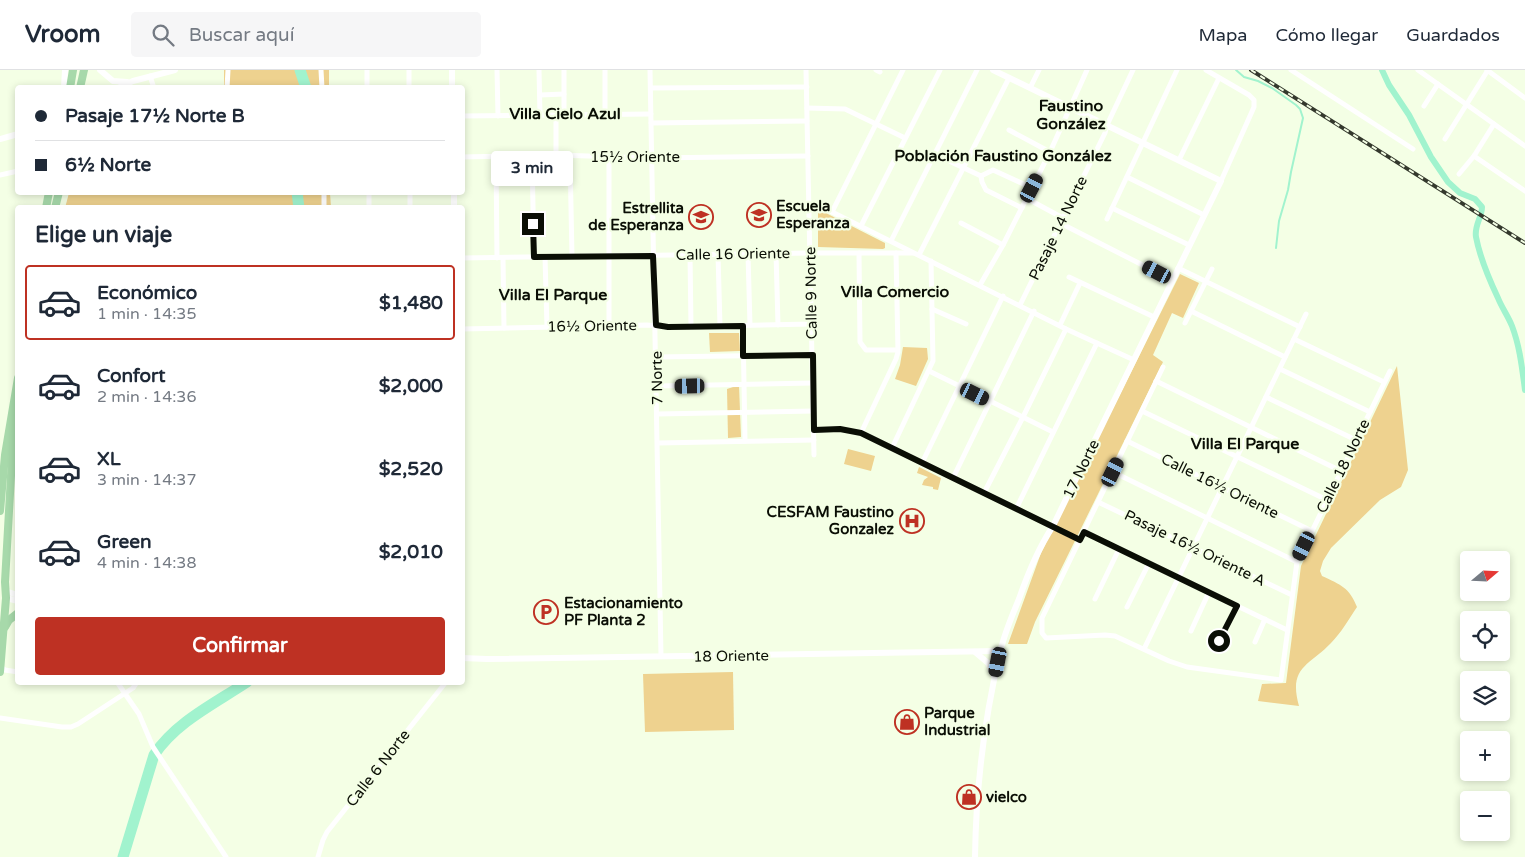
<!DOCTYPE html>
<html lang="es">
<head>
<meta charset="utf-8">
<style>
  :root { --surface:#fff; --page:#f6f6f7; --text:#1f2937; --muted:#747a83; --line:#e0e1e3; --accent:#be3123 }
  body { margin:0; font-family:"Varela Round",sans-serif; background:var(--page); color:var(--text); height:100vh; display:flex; flex-direction:column; font-size:19px; white-space:nowrap }
  * { box-sizing:border-box; margin:0 }
  p { font-size:16px; color:var(--muted) }
  .icon { flex:none; width:28px; height:28px; fill:none; stroke:currentColor; stroke-width:2; stroke-linecap:round; stroke-linejoin:round }
  .map { position:relative; flex:1; overflow:hidden }
  .drawer { position:absolute; left:15px; top:135px; width:450px; height:480px; display:flex; flex-direction:column; background:var(--surface); border-radius:5px; box-shadow:0 2px 8px #0003 }
  .drawer>* { flex:none }
  .guide { position:absolute; left:15px; top:15px; width:450px; height:110px; border-radius:5px; box-shadow:0 2px 8px #0003; display:grid; align-content:center; height:110px; padding:0 20px; background:var(--surface) }
  .needle { width:32px; rotate:71deg }
  .buttons { position:absolute; left:1460px; top:481px; display:grid; gap:10px }
  .buttons a { display:grid; place-items:center; width:50px; height:50px; border-radius:5px; background:var(--surface); box-shadow:0 2px 8px #0003; font-size:25px }
  .end { position:absolute; width:22px; height:22px; margin:-11px; border:6px solid #0a0e05; background:#fff; box-shadow:0 0 0 2px #fff }
  .from { border-radius:50% }
  .bubble { position:absolute; height:35px; border-radius:5px; background:var(--surface); box-shadow:0 2px 8px #0003; font-size:16px; font-weight:700; line-height:35px; text-align:center }
  .car { position:absolute; width:15px; height:30px; margin:-15px -8px; border-radius:6px; box-shadow:0 0 4px 1px #0007; background:linear-gradient(#222 24%,#8ab4d8 0 40%,#222 0 76%,#8ab4d8 0 86%,#222 0) }
  .guide b { display:flex; align-items:center; gap:18px; height:48px; font-size:19px }
  .guide b+b { border-top:1px solid var(--line) }
  .guide i { width:12px; height:12px; background:var(--text) }
  ul { padding:0; list-style:none }
  li { display:flex; align-items:center; gap:15px; height:75px; margin:0 10px 8px; padding:0 10px; border:2px solid transparent; border-radius:5px }
  li div { flex:1 }
  li b { display:block; font-size:19px }
  li em { font-style:normal; font-weight:700 }
  li.on { border-color:var(--accent) }
  li>.icon { width:45px; height:45px; stroke-width:1.5 }
  h2 { padding:0 20px; font-size:22px; line-height:60px }
  .action { display:flex; gap:10px; margin-top:auto; padding:10px 20px }
  .action a { flex:1; height:58px; border-radius:5px; background:var(--accent); color:#fff; font-size:20px; font-weight:700; line-height:58px; text-align:center }
  header { display:flex; align-items:center; gap:30px; box-sizing:border-box; height:70px; padding:0 25px; background:var(--surface); border-bottom:1px solid var(--line) }
  header strong { font-size:24px }
  nav { display:flex; gap:28px; margin-inline-start:auto; font-size:18px }
  .search { width:350px; height:45px; background:var(--page); display:flex; align-items:center; gap:12px; box-sizing:border-box; padding:0 18px; border-radius:5px; color:var(--muted); font-size:19px }
  .map>svg:first-child { display:block }
</style>
</head>
<body>
<header>
<strong>Vroom</strong>
<div class="search"><svg class="icon" aria-label="search" viewBox="0 0 24 24"><circle cx="10" cy="10" r="6"/><path d="M15 15l6 6"/></svg>Buscar aquí</div>
<nav><a>Mapa</a><a>Cómo llegar</a><a>Guardados</a></nav>
</header>
<div class="map">
<svg width="1525" height="787" viewBox="0 0 1525 787">
  <rect width="100%" height="100%" fill="#f4ffe5"/>
  <g fill="#eed28f">
    <path d="M 224,0 L 329,0 L 329,17 L 224,18 Z"/>
    <path d="M 69,123 L 330,123 L 331,137 L 65,138 Z"/>
    <path d="M 818,139 L 885,173 L 885,178 L 883,179 L 818,177 Z"/>
    <path d="M 1180,204 L 1199,213 L 1183,248 L 1172,243 L 1153,285 L 1163,292 L 1035,552 L 1027,574 L 1008,574 L 1041,483 Z"/>
    <path d="M 709,263 L 739,263 L 740,281 L 710,282 Z"/>
    <path d="M 903,277 L 927,278 L 928,289 L 916,316 L 895,309 L 900,295 Z"/>
    <path d="M 1397,296 L 1408,400 L 1401,417 L 1380,430 L 1331,478 L 1323,491 L 1320,501 L 1322,506 C 1341,515 1349,517 1357,537 C 1349,549 1341,563 1331,573 C 1309,596 1288,597 1299,636 L 1258,631 L 1262,614 L 1286,613 L 1301,496 Z"/>
    <path d="M 739,315 L 741,367 L 728,368 L 727,319 Z"/>
    <path d="M 848,379 L 875,386 L 871,401 L 844,394 Z"/>
    <path d="M 919,397 L 941,408 L 938,420 L 933,419 L 933,417 L 922,415 L 924,410 L 928,407 L 917,403 Z"/>
    <path d="M 733,602 L 734,660 L 645,662 L 643,604 Z"/>
  </g>
  <g fill="none" stroke-linecap="round" stroke-linejoin="round">
    <path stroke="#a1f3ce" stroke-width="2" d="M 1236,0 L 1244,7 L 1258,11 L 1272,18 L 1296,35 L 1300,39 L 1303,48 L 1291,102 L 1288,120 L 1279,151 L 1276,178"/>
    <path stroke="#a1f3ce" stroke-width="6" d="M 1382,0 L 1389,15 L 1409,45 L 1431,87 L 1448,112 L 1460,123 L 1475,129 L 1482,137 C 1482,147 1474,156 1476,167 C 1480,188 1489,209 1498,228 C 1502,238 1508,246 1512,256 C 1520,277 1522,298 1525,320"/>
    <g stroke="#a1f3ce" stroke-width="11">
      <path d="M 300,0 L 306,18"/>
      <path d="M 297,122 L 299,138"/>
      <path d="M 123,787 L 154,685 C 176,652 214,634 247,612"/>
    </g>
    <g stroke="#fff" stroke-width="5">
      <path d="M 321,0 L 322,18"/>
      <path d="M 367,0 L 367,18"/>
      <path d="M 409,0 L 409,18"/>
      <path d="M 497,0 L 498,46"/>
      <path d="M 539,0 L 540,45"/>
      <path d="M 564,0 L 564,45"/>
      <path d="M 605,0 L 605,44"/>
      <path d="M 650,0 L 661,586"/>
      <path d="M 806,0 L 814,385"/>
      <path d="M 876,0 L 880,2"/>
      <path d="M 1206,0 L 1249,25 L 1254,30 L 1254,37 L 1221,111"/>
      <path d="M 1291,0 L 1413,79"/>
      <path d="M 1418,0 L 1525,76"/>
      <path d="M 1487,0 L 1525,28"/>
      <path d="M 150,6 L 154,18"/>
      <path d="M 227,18 L 228,0"/>
      <path d="M 651,18 L 807,17"/>
      <path d="M 1030,18 L 1039,0"/>
      <path d="M 540,25 L 564,24"/>
      <path d="M 1424,36 L 1438,14"/>
      <path d="M 807,38 L 845,39 L 905,68"/>
      <path d="M 556,45 L 556,85"/>
      <path d="M 462,46 L 651,44"/>
      <path d="M 651,53 L 807,51"/>
      <path d="M 1009,60 L 1050,82"/>
      <path d="M 1445,69 L 1488,0"/>
      <path d="M 934,84 L 981,106"/>
      <path d="M 532,86 L 534,187"/>
      <path d="M 1474,86 L 1525,121"/>
      <path d="M 462,87 L 556,85 L 652,88 L 808,86"/>
      <path d="M 496,87 L 497,188"/>
      <path d="M 570,87 L 572,187"/>
      <path d="M 609,87 L 609,255"/>
      <path d="M 1179,90 L 1219,8"/>
      <path d="M 1459,104 L 1474,86 L 1494,54"/>
      <path d="M 0,105 L 18,101"/>
      <path d="M 981,106 L 993,100 L 1032,118"/>
      <path d="M 981,106 L 982,112 L 986,120 L 1022,138"/>
      <path d="M 1127,107 L 1204,145"/>
      <path d="M 324,122 L 324,138"/>
      <path d="M 369,122 L 369,138"/>
      <path d="M 410,122 L 410,138"/>
      <path d="M 1026,128 L 1063,148"/>
      <path d="M 810,134 L 832,142 L 1066,259 L 1134,290"/>
      <path d="M 1112,138 L 1189,175"/>
      <path d="M 832,142 L 903,0"/>
      <path d="M 1107,149 L 1177,0"/>
      <path d="M 961,153 L 1003,175"/>
      <path d="M 1060,153 L 1172,210"/>
      <path d="M 861,156 L 940,0"/>
      <path d="M 891,171 L 977,0"/>
      <path d="M 776,183 L 778,255"/>
      <path d="M 859,183 L 860,272 L 866,280 L 897,280"/>
      <path d="M 718,184 L 720,256"/>
      <path d="M 748,184 L 750,255"/>
      <path d="M 690,185 L 691,257"/>
      <path d="M 919,185 L 1009,8"/>
      <path d="M 545,187 L 547,257"/>
      <path d="M 462,188 L 811,183 L 913,183"/>
      <path d="M 503,188 L 504,258"/>
      <path d="M 1178,198 L 1300,257"/>
      <path d="M 1069,207 L 1154,247"/>
      <path d="M 980,215 L 1003,175 L 1050,82 L 1087,0"/>
      <path d="M 1020,235 L 1105,63 L 1107,55 L 1133,0"/>
      <path d="M 932,239 L 966,254"/>
      <path d="M 1191,241 L 1285,287"/>
      <path d="M 1185,253 L 1212,199"/>
      <path d="M 1060,255 L 1080,213"/>
      <path d="M 743,256 L 745,371"/>
      <path d="M 462,259 L 647,255 L 668,257 L 812,254"/>
      <path d="M 1294,269 L 1384,312"/>
      <path d="M 656,287 L 813,285"/>
      <path d="M 1163,297 L 1042,548 L 1042,563 L 1046,568 L 1105,565 L 1115,566 L 1169,591 L 1187,597 L 1281,610 L 1297,492 L 1390,301"/>
      <path d="M 1280,299 L 1370,342"/>
      <path d="M 929,301 L 1053,362"/>
      <path d="M 1156,311 L 1341,401"/>
      <path d="M 657,316 L 813,313"/>
      <path d="M 1266,327 L 1356,370"/>
      <path d="M 1142,341 L 1327,430"/>
      <path d="M 657,344 L 814,341"/>
      <path d="M 814,360 L 840,359 L 861,363 L 1080,470"/>
      <path d="M 861,363 L 896,289 L 898,282 L 896,183"/>
      <path d="M 1127,371 L 1312,461"/>
      <path d="M 658,373 L 814,370"/>
      <path d="M 892,378 L 933,291 L 931,191"/>
      <path d="M 922,393 L 1003,226"/>
      <path d="M 1113,402 L 1297,492"/>
      <path d="M 953,408 L 1034,241"/>
      <path d="M 984,423 L 1023,347 L 1066,259"/>
      <path d="M 1098,432 L 1292,525"/>
      <path d="M 1016,439 L 1097,273"/>
      <path d="M 1084,462 L 1287,560"/>
      <path d="M 1095,529 L 1119,479"/>
      <path d="M 1127,537 L 1149,493"/>
      <path d="M 1191,561 L 1209,522"/>
      <path d="M 1219,571 L 1237,536"/>
      <path d="M 1255,572 L 1265,549"/>
      <path d="M 1144,579 L 1306,244"/>
      <path d="M 0,597 L 5,600 L 18,602"/>
      <path d="M 117,612 L 139,644 L 153,677 L 226,787"/>
      <path d="M 0,648 L 62,657 L 71,657 L 78,654 L 133,618 L 137,612"/>
      <path d="M 318,787 L 323,770 L 327,762 L 446,612"/>
    </g>
    <g stroke="#fff" stroke-width="6">
      <path d="M 100,0 L 113,11 L 127,12"/>
      <path d="M 452,0 L 452,18"/>
      <path d="M 64,18 L 65,0"/>
      <path d="M 118,18 L 133,11 L 175,0"/>
      <path d="M 0,69 L 18,64"/>
      <path d="M 454,122 L 454,138"/>
      <path d="M 5,521 L 18,525"/>
      <path d="M 6,528 L 18,531"/>
      <path d="M 975,582 L 988,593 L 994,606"/>
      <path d="M 462,588 L 487,589 L 1000,581"/>
      <path d="M 975,787 C 976,718 984,650 1000,583 C 1004,564 1012,546 1019,529 C 1028,503 1038,479 1053,456 L 1221,111 L 993,0"/>
    </g>
    <g stroke="#a7d9aa" stroke-width="8">
      <path d="M 70,18 L 73,0"/>
      <path d="M 80,18 L 84,0"/>
      <path d="M 46,138 L 49,122"/>
      <path d="M 55,138 L 59,122"/>
      <path d="M 0,441 L 5,385 L 18,308"/>
      <path d="M 5,557 L 9,550 L 18,543"/>
      <path d="M 0,602 L 6,528 L 5,512 L 12,388 L 18,341"/>
    </g>
    <defs>
      <path id="rail" d="M 1251,0 L 1525,173"/>
    </defs>
    <use href="#rail" stroke="#34392d" stroke-width="4"/>
    <use href="#rail" stroke="#f4ffe5" stroke-width="2" stroke-dasharray="5.5" stroke-linecap="butt"/>
  </g>
  <g fill="none" stroke-linecap="round" stroke-linejoin="round">
    <path stroke="#0a0e05" stroke-width="6" d="M 533,154 L 534,187 L 653,186 L 656,255 L 668,257 L 743,256 L 743,286 L 813,285 L 814,360 L 840,359 L 861,363 L 1076,468 L 1080,470 L 1084,462 L 1237,536 L 1219,571"/>
  </g>
  <defs>
    <symbol id="school-ring" viewBox="-11 -11 22 22"><circle r="9.5" fill="#f4ffe5" stroke="#be3123" stroke-width="1.5"/><path d="M0-5L7-2L0 1L-7-2ZM-4 1L0 2.5L4 1V4Q0 6-4 4Z" fill="#be3123"/></symbol>
    <symbol id="hospital-ring" viewBox="-11 -11 22 22"><circle r="9.5" fill="#f4ffe5" stroke="#be3123" stroke-width="1.5"/><path d="M-5-5h3v3.5h4V-5h3V5h-3V1.5h-4V5h-3Z" fill="#be3123"/></symbol>
    <symbol id="parking-ring" viewBox="-11 -11 22 22"><circle r="9.5" fill="#f4ffe5" stroke="#be3123" stroke-width="1.5"/><path d="M-3.5-5.5H1a3.5 3.5 0 0 1 0 7H-1V5.5H-3.5ZM-1-3.4V-.6H.8a1.4 1.4 0 0 0 0-2.8Z" fill="#be3123"/></symbol>
    <symbol id="shop-ring" viewBox="-11 -11 22 22"><circle r="9.5" fill="#f4ffe5" stroke="#be3123" stroke-width="1.5"/><path d="M-5-2.5h2.3a2.7 3.5 0 0 1 5.4 0H5L5.5 6h-11ZM-1.5-2.5h3a1.5 2.3 0 0 0-3 0Z" fill="#be3123"/></symbol>
  </defs>
  <g fill-rule="evenodd">
    <use href="#school-ring" x="745" y="131" width="28" height="28"/>
    <use href="#school-ring" x="687" y="133" width="28" height="28"/>
    <use href="#hospital-ring" x="898" y="437" width="28" height="28"/>
    <use href="#parking-ring" x="532" y="528" width="28" height="28"/>
    <use href="#shop-ring" x="893" y="638" width="28" height="28"/>
    <use href="#shop-ring" x="955" y="713" width="28" height="28"/>
  </g>
  <g text-anchor="middle" stroke-width="4.5" stroke-linejoin="round" paint-order="stroke">
    <g font-size="15" fill="#0a0e05" stroke="#f4ffe5">
      <text x="635" y="92">15½ Oriente</text>
      <text transform="translate(1058 158) rotate(-64)" y="5">Pasaje 14 Norte</text>
      <text transform="translate(733 184) rotate(-1)" y="5">Calle 16 Oriente</text>
      <text transform="translate(811 223) rotate(-91)" y="5">Calle 9 Norte</text>
      <text transform="translate(592 256) rotate(-1)" y="5">16½ Oriente</text>
      <text transform="translate(657 308) rotate(-91)" y="5">7 Norte</text>
      <text transform="translate(1343 396) rotate(-64)" y="5">Calle 18 Norte</text>
      <text transform="translate(1081 399) rotate(-64)" y="5">17 Norte</text>
      <text transform="translate(1220 416) rotate(26)" y="5">Calle 16½ Oriente</text>
      <text transform="translate(1195 478) rotate(26)" y="5">Pasaje 16½ Oriente A</text>
      <text transform="translate(731 586) rotate(-1)" y="5">18 Oriente</text>
      <text transform="translate(378 698) rotate(-52)" y="5">Calle 6 Norte</text>
    </g>
    <g font-size="15" font-weight="bold" fill="#0a0e05" stroke="#f4ffe5" text-anchor="start">
      <text x="776" y="141">Escuela<tspan x="776" dy="17">Esperanza</tspan></text>
      <text x="684" y="143" text-anchor="end">Estrellita<tspan x="684" dy="17">de Esperanza</tspan></text>
      <text x="894" y="447" text-anchor="end">CESFAM Faustino<tspan x="894" dy="17">Gonzalez</tspan></text>
      <text x="564" y="538">Estacionamiento<tspan x="564" dy="17">PF Planta 2</tspan></text>
      <text x="924" y="648">Parque<tspan x="924" dy="17">Industrial</tspan></text>
      <text x="986" y="732">vielco</text>
    </g>
    <g font-size="16" font-weight="bold" fill="#0a0e05" stroke="#f4ffe5">
      <text x="1071" y="41">Faustino<tspan x="1071" dy="18">González</tspan></text>
      <text x="565" y="49">Villa Cielo Azul</text>
      <text x="1003" y="91">Población Faustino González</text>
      <text x="895" y="227">Villa Comercio</text>
      <text x="553" y="230">Villa El Parque</text>
      <text x="1245" y="379">Villa El Parque</text>
    </g>
  </g>
</svg>
<div class="buttons">
<a><svg class="needle" viewBox="-14 -14 28 28"><path d="M0-13l5 13h-10z" fill="#e53935"/><path d="M0 13l5-13h-10z" fill="#747a83"/></svg></a>
<a><svg class="icon" aria-label="locate" viewBox="0 0 24 24"><circle cx="12" cy="12" r="6"/><path d="M12 2v4M12 18v4M2 12h4M18 12h4"/></svg></a>
<a><svg class="icon" aria-label="layers" viewBox="0 0 24 24"><path d="M12 4l9 5-9 5-9-5zM3 14l9 5 9-5"/></svg></a>
<a>+</a>
<a>−</a>
</div>
<i class="end from" style="left:1219px;top:571px"></i>
<i class="end" style="left:533px;top:154px"></i>
<div class="bubble" style="left:491px;top:81px;width:82px">3 min</div>
<i class="car" style="left:1032px;top:118px;rotate:28deg"></i>
<i class="car" style="left:1157px;top:202px;rotate:297deg"></i>
<i class="car" style="left:690px;top:316px;rotate:269deg"></i>
<i class="car" style="left:975px;top:324px;rotate:116deg"></i>
<i class="car" style="left:1113px;top:402px;rotate:26deg"></i>
<i class="car" style="left:1304px;top:476px;rotate:206deg"></i>
<i class="car" style="left:998px;top:592px;rotate:191deg"></i>
<div class="guide">
<b><i class="from"></i>Pasaje 17½ Norte B</b>
<b><i></i>6½ Norte</b>
</div>
<section class="drawer">
<h2>Elige un viaje</h2>
<ul>
<li class="on"><svg class="icon" aria-label="car" viewBox="0 0 24 24"><path d="M5 17H2v-5l4-1 3-4h7l3 4 3 1v5h-3M9 17h6M6 11h13"/><circle cx="7" cy="17" r="2"/><circle cx="17" cy="17" r="2"/></svg><div><b>Económico</b><p>1 min · 14:35</p></div><em>$1,480</em></li>
<li><svg class="icon" aria-label="car" viewBox="0 0 24 24"><path d="M5 17H2v-5l4-1 3-4h7l3 4 3 1v5h-3M9 17h6M6 11h13"/><circle cx="7" cy="17" r="2"/><circle cx="17" cy="17" r="2"/></svg><div><b>Confort</b><p>2 min · 14:36</p></div><em>$2,000</em></li>
<li><svg class="icon" aria-label="car" viewBox="0 0 24 24"><path d="M5 17H2v-5l4-1 3-4h7l3 4 3 1v5h-3M9 17h6M6 11h13"/><circle cx="7" cy="17" r="2"/><circle cx="17" cy="17" r="2"/></svg><div><b>XL</b><p>3 min · 14:37</p></div><em>$2,520</em></li>
<li><svg class="icon" aria-label="car" viewBox="0 0 24 24"><path d="M5 17H2v-5l4-1 3-4h7l3 4 3 1v5h-3M9 17h6M6 11h13"/><circle cx="7" cy="17" r="2"/><circle cx="17" cy="17" r="2"/></svg><div><b>Green</b><p>4 min · 14:38</p></div><em>$2,010</em></li>
</ul>
<div class="action"><a>Confirmar</a></div>
</section>
</div>
</body>
</html>
